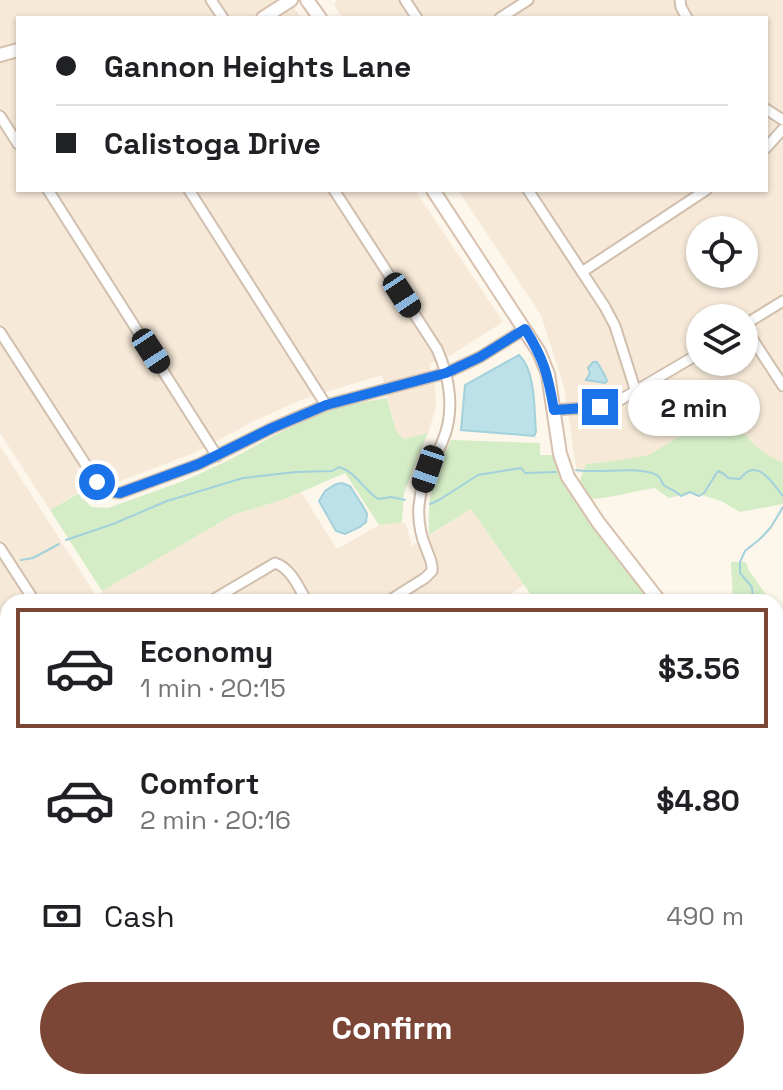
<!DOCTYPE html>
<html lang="en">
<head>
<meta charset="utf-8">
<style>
  :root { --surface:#fff; --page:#f2f2f2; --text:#202124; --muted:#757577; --line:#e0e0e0; --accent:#7b4636 }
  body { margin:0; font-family:"Space Grotesk",sans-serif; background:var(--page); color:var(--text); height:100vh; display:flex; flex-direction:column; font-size:30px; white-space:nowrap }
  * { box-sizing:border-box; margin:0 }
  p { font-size:26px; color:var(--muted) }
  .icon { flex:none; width:44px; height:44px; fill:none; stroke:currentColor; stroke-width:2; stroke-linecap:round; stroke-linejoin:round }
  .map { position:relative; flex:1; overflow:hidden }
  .drawer { position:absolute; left:0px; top:594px; width:784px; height:496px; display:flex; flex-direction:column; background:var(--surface); border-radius:24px 24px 0 0; box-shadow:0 2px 6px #0004 }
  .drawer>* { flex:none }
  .hud { position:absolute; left:16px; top:16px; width:752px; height:176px; border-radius:0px; box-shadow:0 2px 6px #0004; display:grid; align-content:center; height:176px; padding:0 40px; background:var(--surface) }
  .tools { position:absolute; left:686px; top:216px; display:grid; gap:16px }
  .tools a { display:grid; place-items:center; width:72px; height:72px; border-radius:50%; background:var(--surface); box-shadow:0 2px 6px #0004; font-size:40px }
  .end { position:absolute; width:36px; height:36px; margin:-18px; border:10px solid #1a73e8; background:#fff; box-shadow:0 0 0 4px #fff }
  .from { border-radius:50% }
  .bubble { position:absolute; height:56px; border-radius:28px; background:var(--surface); box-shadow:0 2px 6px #0004; font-size:26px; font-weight:800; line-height:56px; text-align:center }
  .car { position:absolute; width:24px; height:48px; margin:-24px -12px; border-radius:10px; box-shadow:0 0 6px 2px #0007; background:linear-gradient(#222 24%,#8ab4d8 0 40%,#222 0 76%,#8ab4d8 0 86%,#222 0) }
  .hud b { display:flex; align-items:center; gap:28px; height:76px; font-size:30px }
  .hud b+b { border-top:2px solid var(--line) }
  .hud i { width:20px; height:20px; background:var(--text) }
  ul { padding:14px 0 0; list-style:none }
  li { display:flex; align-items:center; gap:24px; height:120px; margin:0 16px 12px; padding:0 24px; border:4px solid transparent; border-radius:0px }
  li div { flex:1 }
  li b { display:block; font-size:30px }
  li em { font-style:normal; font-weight:800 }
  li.current { border-color:var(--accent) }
  li>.icon { width:72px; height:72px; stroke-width:1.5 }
  .pay { display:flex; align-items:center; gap:20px; height:88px; padding:0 40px; font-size:30px }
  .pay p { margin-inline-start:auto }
  .action { display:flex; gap:16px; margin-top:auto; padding:16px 40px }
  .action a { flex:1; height:92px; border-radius:48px; background:var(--accent); color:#fff; font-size:32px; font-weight:800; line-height:92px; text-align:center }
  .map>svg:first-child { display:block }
</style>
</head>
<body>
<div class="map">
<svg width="783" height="1090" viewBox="0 0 783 1090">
  <rect width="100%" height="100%" fill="#fdf6ea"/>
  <g fill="#f6e9d8" fill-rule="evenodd">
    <path d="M 0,0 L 289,0 L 301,18 L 18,18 L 18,190 L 415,190 L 503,322 L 451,355 L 429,364 L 435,386 L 436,406 L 428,434 L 404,439 L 396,431 L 382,375 L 306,398 L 258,419 L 194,453 L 115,483 L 108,481 L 103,477 L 50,510 L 0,433 Z"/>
    <path d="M 337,0 L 783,0 L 783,464 L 774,462 L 747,439 L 725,406 L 645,460 L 577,473 L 564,387 L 541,315 L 458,190 L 766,190 L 766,18 L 343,18 L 334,5 ZM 700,230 L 744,230 L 744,274 L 700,274 ZM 700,318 L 744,318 L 744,362 L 700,362 Z"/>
    <path d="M 0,446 L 100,602 L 8,602 L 8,867 L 0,873 Z"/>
    <path d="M 301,492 L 337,549 L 379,525 L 402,522 L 406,524 L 412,546 L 471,509 L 524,585 L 497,602 L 106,602 L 101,595 L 102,591 L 233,515 L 285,499 Z"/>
    <path d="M 783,654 L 783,768 L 776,757 L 776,659 Z"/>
    <path d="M 776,776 L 783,787 L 783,1090 L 346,1090 L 341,1082 L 776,1082 Z"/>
    <path d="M 8,876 L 8,1048 L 0,1053 L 0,881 Z"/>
  </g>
  <path fill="#efe9e3" d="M 226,1082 L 322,1082 L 327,1090 L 213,1090 Z"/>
  <g fill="#d5edc7">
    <path d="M 387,398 L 396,431 L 404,439 L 428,433 L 404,493 L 402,522 L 379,525 L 345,473 L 285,499 L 233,515 L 102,591 L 50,510 L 79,493 L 91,507 L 108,508 L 186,480 L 229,460 L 277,434 L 335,407 Z"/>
    <path d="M 726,409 C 743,433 754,450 783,463 L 783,504 L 740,512 L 721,501 L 692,492 L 669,498 L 655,488 C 634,491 613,498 591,499 L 580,480 L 586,464 L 615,461 L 649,455 Z"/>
    <path d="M 451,440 L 540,443 L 540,455 L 555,455 L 564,486 L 653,602 L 536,602 L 471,509 L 429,535 C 427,493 434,477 451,440 Z"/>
    <path d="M 731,562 L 746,562 L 748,569 L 771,602 L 733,602 Z"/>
  </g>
  <g fill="#bde1e9" stroke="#a2d1db" stroke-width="2">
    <path d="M 519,355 C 536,371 534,410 536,432 L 534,436 L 461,430 L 465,385 Z"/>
    <path d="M 593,362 L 597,362 C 601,369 605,374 607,381 L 605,383 L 586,380 L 590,373 L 588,368 Z"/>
    <path d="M 336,484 L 342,483 L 350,486 L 364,508 L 367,514 L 366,522 L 360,527 L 345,534 L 336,531 L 319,501 L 325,491 Z"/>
  </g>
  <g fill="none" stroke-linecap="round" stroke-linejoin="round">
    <g stroke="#a2d1db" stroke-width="2">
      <path d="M 576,470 C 597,474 642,465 658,476 C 662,479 661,484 665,486 C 673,491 674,489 681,496 L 690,492 L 699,496 L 704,493 L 718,471 L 724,474 L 728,478 L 740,479 C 757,456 772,483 783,496"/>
      <path d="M 430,504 L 439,500 L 478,475 L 521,468 L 525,473 L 556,472"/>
      <path d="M 66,540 L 113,524 L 167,501 L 243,478 L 296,472 L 332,471 L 339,467 C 356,472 363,489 378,499 L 391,497 L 405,500"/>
      <path d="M 21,560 L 33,558 L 59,544"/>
      <path d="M 753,602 L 752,587 L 740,573 L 740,562 L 745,551 L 761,538 L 771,527 L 783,507"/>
      <path d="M 661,1082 L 664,1090"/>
    </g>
    <defs>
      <g id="street">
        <path d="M 211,0 L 223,18"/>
        <path d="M 405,0 L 417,18"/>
        <path d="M 680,0 L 681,7 L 687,18"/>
        <path d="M 500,18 L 528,0"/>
        <path d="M 766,109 L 783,120"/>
        <path d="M 0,116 L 18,144"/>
        <path d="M 766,148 L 783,129"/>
        <path d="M 48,190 L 217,456"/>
        <path d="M 189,190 L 326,405"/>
        <path d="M 334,190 L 437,349 C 450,378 455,411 443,440 C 434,463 421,479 419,505 C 418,519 420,534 426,548 C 429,557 433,562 432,571 L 425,578 L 387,602"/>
        <path d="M 528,190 L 605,307 L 615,326 L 636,392"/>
        <path d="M 582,272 L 706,190"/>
        <path d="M 744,325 L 783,301"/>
        <path d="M 744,326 L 783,386"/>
        <path d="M 0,332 L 97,482 C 104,490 110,493 120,493 L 199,464 L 272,428 L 326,405 L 446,373 L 480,357 L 525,329"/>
        <path d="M 554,410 L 600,407 L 615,403 L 700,353"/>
        <path d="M 0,548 L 35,602"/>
        <path d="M 209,602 L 275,563 C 291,568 299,588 307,602"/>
        <path d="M 0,697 L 8,694"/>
        <path d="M 0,783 L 8,785"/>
        <path d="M 776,977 L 783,975"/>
        <path d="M 0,1007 L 8,1002"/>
        <path d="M 730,1082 L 733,1090"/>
        <path d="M 587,1090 L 593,1082"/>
      </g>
      <g id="secondary">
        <path d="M 307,0 L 320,18"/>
        <path d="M 263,18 L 291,0"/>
        <path d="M 0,55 L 18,50"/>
        <path d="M 433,190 L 539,352 L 548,374 L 560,454 L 568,477 L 598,522 L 660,602"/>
        <path d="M 334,1082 L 339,1090"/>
      </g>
      <g id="primary">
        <path d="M 776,637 L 783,631"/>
        <path d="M 49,1090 L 63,1082"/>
      </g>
    </defs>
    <use href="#street" stroke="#d1bfae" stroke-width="13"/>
    <use href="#secondary" stroke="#d7c1ae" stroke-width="16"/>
    <use href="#primary" stroke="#dad2cd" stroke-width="18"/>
    <use href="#street" stroke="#fff" stroke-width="9"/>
    <use href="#secondary" stroke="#fff" stroke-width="12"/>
    <use href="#primary" stroke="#fddea1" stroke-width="14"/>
  </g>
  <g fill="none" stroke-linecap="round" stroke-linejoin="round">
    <path stroke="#1a73e8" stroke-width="10" d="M 97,482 L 106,491 L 120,493 L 199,464 L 272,428 L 326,405 L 446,373 L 480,357 L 525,329 C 544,359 548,375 554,410 L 600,407"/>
  </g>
</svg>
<div class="tools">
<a><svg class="icon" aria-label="locate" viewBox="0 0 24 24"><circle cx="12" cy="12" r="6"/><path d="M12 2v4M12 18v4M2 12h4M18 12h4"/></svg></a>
<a><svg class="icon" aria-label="layers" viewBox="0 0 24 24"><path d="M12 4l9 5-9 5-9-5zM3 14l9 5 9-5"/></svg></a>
</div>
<i class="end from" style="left:97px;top:482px"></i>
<i class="end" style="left:600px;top:407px"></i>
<div class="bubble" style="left:628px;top:380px;width:132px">2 min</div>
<i class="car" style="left:402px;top:295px;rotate:147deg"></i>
<i class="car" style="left:151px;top:351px;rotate:147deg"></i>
<i class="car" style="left:428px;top:469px;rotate:199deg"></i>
<div class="hud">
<b><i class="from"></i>Gannon Heights Lane</b>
<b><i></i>Calistoga Drive</b>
</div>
<section class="drawer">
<ul>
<li class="current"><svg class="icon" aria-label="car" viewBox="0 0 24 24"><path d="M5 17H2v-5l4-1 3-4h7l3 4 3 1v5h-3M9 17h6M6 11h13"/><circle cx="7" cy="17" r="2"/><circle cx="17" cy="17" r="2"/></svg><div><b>Economy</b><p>1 min · 20:15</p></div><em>$3.56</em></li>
<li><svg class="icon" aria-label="car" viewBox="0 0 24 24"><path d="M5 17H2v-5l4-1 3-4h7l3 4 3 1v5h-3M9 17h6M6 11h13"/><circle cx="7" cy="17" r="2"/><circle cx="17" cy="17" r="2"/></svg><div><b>Comfort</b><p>2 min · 20:16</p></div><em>$4.80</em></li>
</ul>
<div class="pay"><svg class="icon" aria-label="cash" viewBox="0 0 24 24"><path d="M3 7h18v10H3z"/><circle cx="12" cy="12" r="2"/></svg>Cash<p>490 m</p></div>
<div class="action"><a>Confirm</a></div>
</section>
</div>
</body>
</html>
